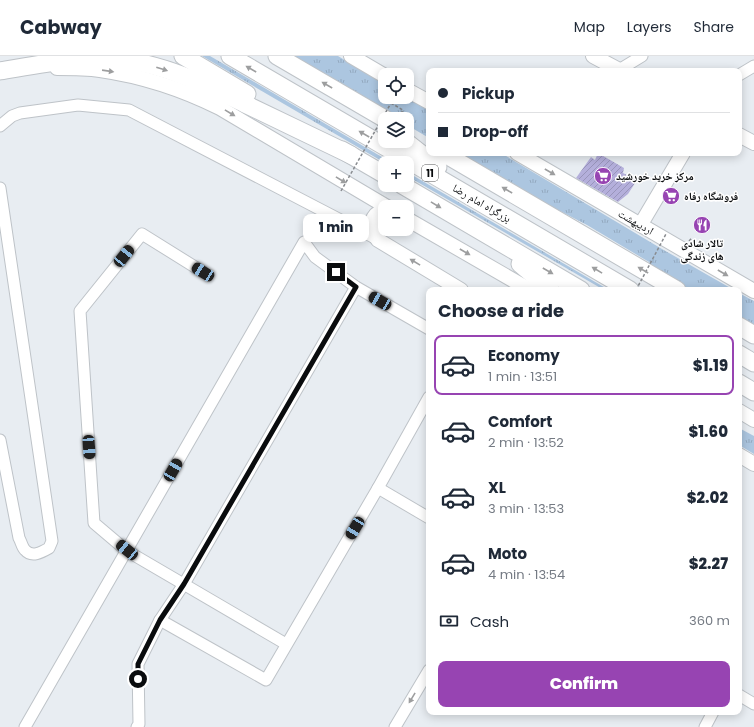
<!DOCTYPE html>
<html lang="en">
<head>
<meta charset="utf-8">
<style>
  :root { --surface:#fff; --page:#f6f6f7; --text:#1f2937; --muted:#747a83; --line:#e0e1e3; --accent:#9744b2 }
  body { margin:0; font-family:Poppins,"Noto Naskh Arabic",sans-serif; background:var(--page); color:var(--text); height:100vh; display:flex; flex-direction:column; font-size:15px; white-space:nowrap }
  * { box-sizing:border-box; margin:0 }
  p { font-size:13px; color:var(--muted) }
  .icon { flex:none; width:22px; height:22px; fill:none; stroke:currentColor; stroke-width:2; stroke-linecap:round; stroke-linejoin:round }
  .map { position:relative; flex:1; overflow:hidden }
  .drawer { position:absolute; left:426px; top:231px; width:316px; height:428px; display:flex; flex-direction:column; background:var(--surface); border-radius:8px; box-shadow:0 2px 10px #0003 }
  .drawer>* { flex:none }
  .banner { position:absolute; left:426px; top:12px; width:316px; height:88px; border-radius:8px; box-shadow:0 2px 10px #0003; display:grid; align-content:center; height:88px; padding:0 12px; background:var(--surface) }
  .tools { position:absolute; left:378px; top:12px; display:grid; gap:8px }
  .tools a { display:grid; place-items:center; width:36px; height:36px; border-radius:8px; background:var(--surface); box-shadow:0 2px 10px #0003; font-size:20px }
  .end { position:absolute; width:18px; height:18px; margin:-9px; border:5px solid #0a0c0e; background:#fff; box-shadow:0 0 0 2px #fff }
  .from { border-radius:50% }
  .bubble { position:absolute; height:28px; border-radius:8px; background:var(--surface); box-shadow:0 2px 10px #0003; font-size:13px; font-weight:800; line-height:28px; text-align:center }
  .car { position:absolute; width:12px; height:24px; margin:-12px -6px; border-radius:5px; box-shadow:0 0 3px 1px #0007; background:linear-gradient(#222 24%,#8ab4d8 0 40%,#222 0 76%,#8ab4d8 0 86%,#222 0) }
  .banner b { display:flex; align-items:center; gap:14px; height:38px; font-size:15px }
  .banner b+b { border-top:1px solid var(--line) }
  .banner i { width:10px; height:10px; background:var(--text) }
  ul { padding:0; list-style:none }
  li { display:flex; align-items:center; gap:12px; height:60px; margin:0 8px 6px; padding:0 4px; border:2px solid transparent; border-radius:8px }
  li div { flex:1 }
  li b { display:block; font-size:15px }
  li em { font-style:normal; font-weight:800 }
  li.on { border-color:var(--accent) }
  li>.icon { width:36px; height:36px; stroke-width:1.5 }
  h2 { padding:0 12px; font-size:18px; line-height:48px }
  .pay { display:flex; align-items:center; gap:10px; height:44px; padding:0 12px; font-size:15px }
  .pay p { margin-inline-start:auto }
  .action { display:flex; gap:8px; margin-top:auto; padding:8px 12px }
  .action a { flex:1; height:46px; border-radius:8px; background:var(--accent); color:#fff; font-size:16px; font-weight:800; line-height:46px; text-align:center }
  header { display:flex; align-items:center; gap:24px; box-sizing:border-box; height:56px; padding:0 20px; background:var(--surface); border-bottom:1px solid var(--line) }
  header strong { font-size:19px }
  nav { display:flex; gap:22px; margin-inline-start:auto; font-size:14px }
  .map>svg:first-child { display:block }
</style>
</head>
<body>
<header>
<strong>Cabway</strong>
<nav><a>Map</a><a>Layers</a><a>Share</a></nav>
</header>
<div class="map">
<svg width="754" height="671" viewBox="0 0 754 671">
  <defs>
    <pattern id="grass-tufts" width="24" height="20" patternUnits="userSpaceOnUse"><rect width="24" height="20" fill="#acc6e0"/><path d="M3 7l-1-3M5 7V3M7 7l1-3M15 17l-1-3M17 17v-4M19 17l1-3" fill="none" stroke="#93a9bf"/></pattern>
    <pattern id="building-hatch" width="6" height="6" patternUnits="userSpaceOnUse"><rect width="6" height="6" fill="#b4afdb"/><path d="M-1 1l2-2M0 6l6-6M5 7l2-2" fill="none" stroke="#9995bb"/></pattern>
  </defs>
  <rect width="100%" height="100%" fill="#e8edf2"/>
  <g fill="url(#grass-tufts)">
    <path d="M 202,0 L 210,0 L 392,107 L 385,107 Z"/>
    <path d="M 290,0 L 338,0 L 385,28 L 385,41 L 407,41 L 429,54 L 429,82 L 407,69 L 407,63 L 396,63 Z"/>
    <path d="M 455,97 L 501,97 L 662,193 L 734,234 L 688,234 L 652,211 L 649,206 L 587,169 L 508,128 Z"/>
    <path d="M 407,116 L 609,234 L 604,234 L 407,120 Z"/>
    <path d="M 739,237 L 754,245 L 754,273 L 739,265 Z"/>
    <path d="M 739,372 L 754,380 L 754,398 L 739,389 Z"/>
  </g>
  <path fill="url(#building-hatch)" d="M 598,97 L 624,112 L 623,117 L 637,124 L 628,138 L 618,146 L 576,122 L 591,101 L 595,104 Z"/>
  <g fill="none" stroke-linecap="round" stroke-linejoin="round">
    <defs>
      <g id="minor">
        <path d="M 619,14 L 642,0"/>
        <path d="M 739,19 L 754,10"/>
        <path d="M 0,70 L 12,60 L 20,57 L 78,49 L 129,54 L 377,183"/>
        <path d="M 0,132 L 52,485 L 49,492 C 42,496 32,502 25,494 C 22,491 21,485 19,482 L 0,384"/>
        <path d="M 203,216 L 142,178 L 80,255 L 94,467 L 127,495 L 286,588"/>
        <path d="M 378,432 L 429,462"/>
        <path d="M 160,564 L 266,624 L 378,432 L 429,341"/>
        <path d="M 739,639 L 754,648"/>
        <path d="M 25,671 L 304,186 L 315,201 L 356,231 L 429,273"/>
        <path d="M 137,671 L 139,668 L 138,608 L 160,564 L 184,528 L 356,231"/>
        <path d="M 395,671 L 429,614"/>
        <path d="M 705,671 L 713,656"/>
      </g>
      <g id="major">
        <path d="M 351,0 L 385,20"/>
        <path d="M 593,0 L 621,15"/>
        <path d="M 57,12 C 71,12 86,12 100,14 C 142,20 182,33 220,52 L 387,151"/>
        <path d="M 407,34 L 429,46"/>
        <path d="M 739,79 L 754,87"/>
        <path d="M 517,97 L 754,235"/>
        <path d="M 385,155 C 375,155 369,166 372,175 C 373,178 376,181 378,184 L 461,234"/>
        <path d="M 407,163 L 530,234"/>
        <path d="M 641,168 L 683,97"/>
        <path d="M 739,355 L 754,364"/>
        <path d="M 739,399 L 754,408"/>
      </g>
      <g id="highway">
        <path d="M 183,0 L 247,38"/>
        <path d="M 230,0 L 630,234"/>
        <path d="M 277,0 L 385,63"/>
        <path d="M 0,15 C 40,8 82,0 123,4 C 167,9 206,29 245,48 C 280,65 316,82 351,99"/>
        <path d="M 405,85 L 438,111"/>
        <path d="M 342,94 L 385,119"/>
        <path d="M 443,97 L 677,234"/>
        <path d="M 402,129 L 581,234"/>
        <path d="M 520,208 L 551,234"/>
        <path d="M 739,270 L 754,279"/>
        <path d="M 739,298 L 754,307"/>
        <path d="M 739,327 L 754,336"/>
      </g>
    </defs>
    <use href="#minor" stroke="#bec3c8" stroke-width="13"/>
    <use href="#major" stroke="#bec3c8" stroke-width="16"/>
    <use href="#highway" stroke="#bec3c8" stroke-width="19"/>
    <g stroke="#888b8f" stroke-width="1.5" stroke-dasharray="3 2" stroke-linecap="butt">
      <path d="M 391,47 L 403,54 L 399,61"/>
      <path d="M 689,185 L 692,182"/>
    </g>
    <use href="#minor" stroke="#fff" stroke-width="11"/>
    <use href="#major" stroke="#fff" stroke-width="14"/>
    <use href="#highway" stroke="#fff" stroke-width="17"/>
    <g stroke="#888b8f" stroke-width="1.5" stroke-dasharray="3 2" stroke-linecap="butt">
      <path d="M 341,135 L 391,47"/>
      <path d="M 636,234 L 666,178"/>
    </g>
  </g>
  <defs><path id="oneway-solid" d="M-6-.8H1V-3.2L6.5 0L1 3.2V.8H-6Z"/></defs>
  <g fill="#9d9e9f">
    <use href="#oneway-solid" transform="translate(162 13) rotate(18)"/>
    <use href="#oneway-solid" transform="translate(251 13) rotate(-150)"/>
    <use href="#oneway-solid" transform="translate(108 15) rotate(8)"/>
    <use href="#oneway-solid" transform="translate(327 29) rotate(-150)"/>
    <use href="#oneway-solid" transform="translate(230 57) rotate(31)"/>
    <use href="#oneway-solid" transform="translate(364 78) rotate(-150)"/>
    <use href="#oneway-solid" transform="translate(550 116) rotate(30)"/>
    <use href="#oneway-solid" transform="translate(341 124) rotate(31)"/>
    <use href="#oneway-solid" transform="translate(507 134) rotate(-150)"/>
    <use href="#oneway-solid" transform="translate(436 149) rotate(31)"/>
    <use href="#oneway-solid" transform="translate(465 196) rotate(30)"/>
    <use href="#oneway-solid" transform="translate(415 206) rotate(-149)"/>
    <use href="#oneway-solid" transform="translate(597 214) rotate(-149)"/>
    <use href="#oneway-solid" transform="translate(643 214) rotate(-150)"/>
    <use href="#oneway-solid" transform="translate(548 215) rotate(30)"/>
    <use href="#oneway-solid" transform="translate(723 217) rotate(30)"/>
    <use href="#oneway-solid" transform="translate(412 642) rotate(121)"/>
  </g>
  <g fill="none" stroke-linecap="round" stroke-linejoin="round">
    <path stroke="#0a0c0e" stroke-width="5" d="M 138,623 L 138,608 L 160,564 L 184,528 L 356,231 L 336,216"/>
  </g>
  <defs>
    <symbol id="supermarket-disc" viewBox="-11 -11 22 22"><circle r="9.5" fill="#9744b2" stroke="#fff"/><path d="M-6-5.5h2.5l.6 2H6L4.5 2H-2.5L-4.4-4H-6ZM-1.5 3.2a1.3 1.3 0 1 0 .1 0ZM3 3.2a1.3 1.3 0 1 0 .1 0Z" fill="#fff"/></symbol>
    <symbol id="restaurant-disc" viewBox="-11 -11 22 22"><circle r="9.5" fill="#9744b2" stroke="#fff"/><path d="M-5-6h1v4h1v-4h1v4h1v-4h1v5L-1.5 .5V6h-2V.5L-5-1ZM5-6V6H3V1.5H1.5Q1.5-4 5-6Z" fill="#fff"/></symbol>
  </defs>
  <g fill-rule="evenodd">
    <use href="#supermarket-disc" x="593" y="110" width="20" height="20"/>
    <use href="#supermarket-disc" x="661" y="130" width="20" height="20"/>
    <use href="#restaurant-disc" x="692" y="159" width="20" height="20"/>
  </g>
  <g text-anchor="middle" stroke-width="3" stroke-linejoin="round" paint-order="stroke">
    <rect fill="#fff" stroke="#545556" stroke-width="1" x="422" y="109" width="16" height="16" rx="3"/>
    <g font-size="10" font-weight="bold" fill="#0a0c0e">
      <text x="430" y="121">11</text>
    </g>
    <g font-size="11" font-weight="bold" fill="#0a0c0e" stroke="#fff" text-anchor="start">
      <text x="616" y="124">مرکز خرید خورشید</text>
      <text x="684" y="144">فروشگاه رفاه</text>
      <text x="702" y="191" text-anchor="middle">تالار شادی<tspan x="702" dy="13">های زندگی</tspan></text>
    </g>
    <g font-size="11" fill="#0a0c0e" stroke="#fff">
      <text transform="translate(482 147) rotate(30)" y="4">بزرگراه امام رضا</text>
      <text transform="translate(636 166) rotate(30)" y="4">اردیبهشت</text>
    </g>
  </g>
</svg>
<div class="tools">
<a><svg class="icon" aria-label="locate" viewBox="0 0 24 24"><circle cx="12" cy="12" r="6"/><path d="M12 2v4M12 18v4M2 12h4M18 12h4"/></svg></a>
<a><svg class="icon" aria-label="layers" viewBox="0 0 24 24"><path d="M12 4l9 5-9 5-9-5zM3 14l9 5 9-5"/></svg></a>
<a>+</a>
<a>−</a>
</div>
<i class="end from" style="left:138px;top:623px"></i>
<i class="end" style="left:336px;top:216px"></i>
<div class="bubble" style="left:303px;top:158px;width:66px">1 min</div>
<i class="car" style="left:124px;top:200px;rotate:39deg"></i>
<i class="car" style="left:203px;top:216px;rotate:302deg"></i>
<i class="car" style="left:380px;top:245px;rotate:300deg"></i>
<i class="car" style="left:89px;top:391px;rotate:176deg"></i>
<i class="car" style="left:173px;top:414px;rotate:30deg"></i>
<i class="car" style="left:355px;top:472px;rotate:211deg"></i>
<i class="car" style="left:127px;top:494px;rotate:309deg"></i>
<div class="banner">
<b><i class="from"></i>Pickup</b>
<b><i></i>Drop-off</b>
</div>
<section class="drawer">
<h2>Choose a ride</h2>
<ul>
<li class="on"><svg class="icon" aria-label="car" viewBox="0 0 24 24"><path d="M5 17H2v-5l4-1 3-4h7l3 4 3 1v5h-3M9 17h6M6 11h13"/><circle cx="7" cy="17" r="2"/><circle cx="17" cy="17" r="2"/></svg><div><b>Economy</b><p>1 min · 13:51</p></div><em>$1.19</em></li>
<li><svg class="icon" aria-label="car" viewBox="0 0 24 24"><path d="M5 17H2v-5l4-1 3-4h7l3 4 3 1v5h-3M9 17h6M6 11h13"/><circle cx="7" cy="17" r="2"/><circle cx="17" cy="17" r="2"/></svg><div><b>Comfort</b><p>2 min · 13:52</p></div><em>$1.60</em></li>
<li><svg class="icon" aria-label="car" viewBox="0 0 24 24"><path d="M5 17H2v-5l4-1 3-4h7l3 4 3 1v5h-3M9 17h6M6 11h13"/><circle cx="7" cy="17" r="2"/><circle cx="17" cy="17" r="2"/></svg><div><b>XL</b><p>3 min · 13:53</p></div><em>$2.02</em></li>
<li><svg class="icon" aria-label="car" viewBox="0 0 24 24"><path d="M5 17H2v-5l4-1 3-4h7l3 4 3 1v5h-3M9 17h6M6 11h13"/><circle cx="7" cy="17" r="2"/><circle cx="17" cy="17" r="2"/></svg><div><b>Moto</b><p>4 min · 13:54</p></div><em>$2.27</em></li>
</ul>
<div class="pay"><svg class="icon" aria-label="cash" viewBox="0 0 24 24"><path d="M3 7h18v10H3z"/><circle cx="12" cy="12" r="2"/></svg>Cash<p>360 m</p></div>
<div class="action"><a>Confirm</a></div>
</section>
</div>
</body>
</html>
